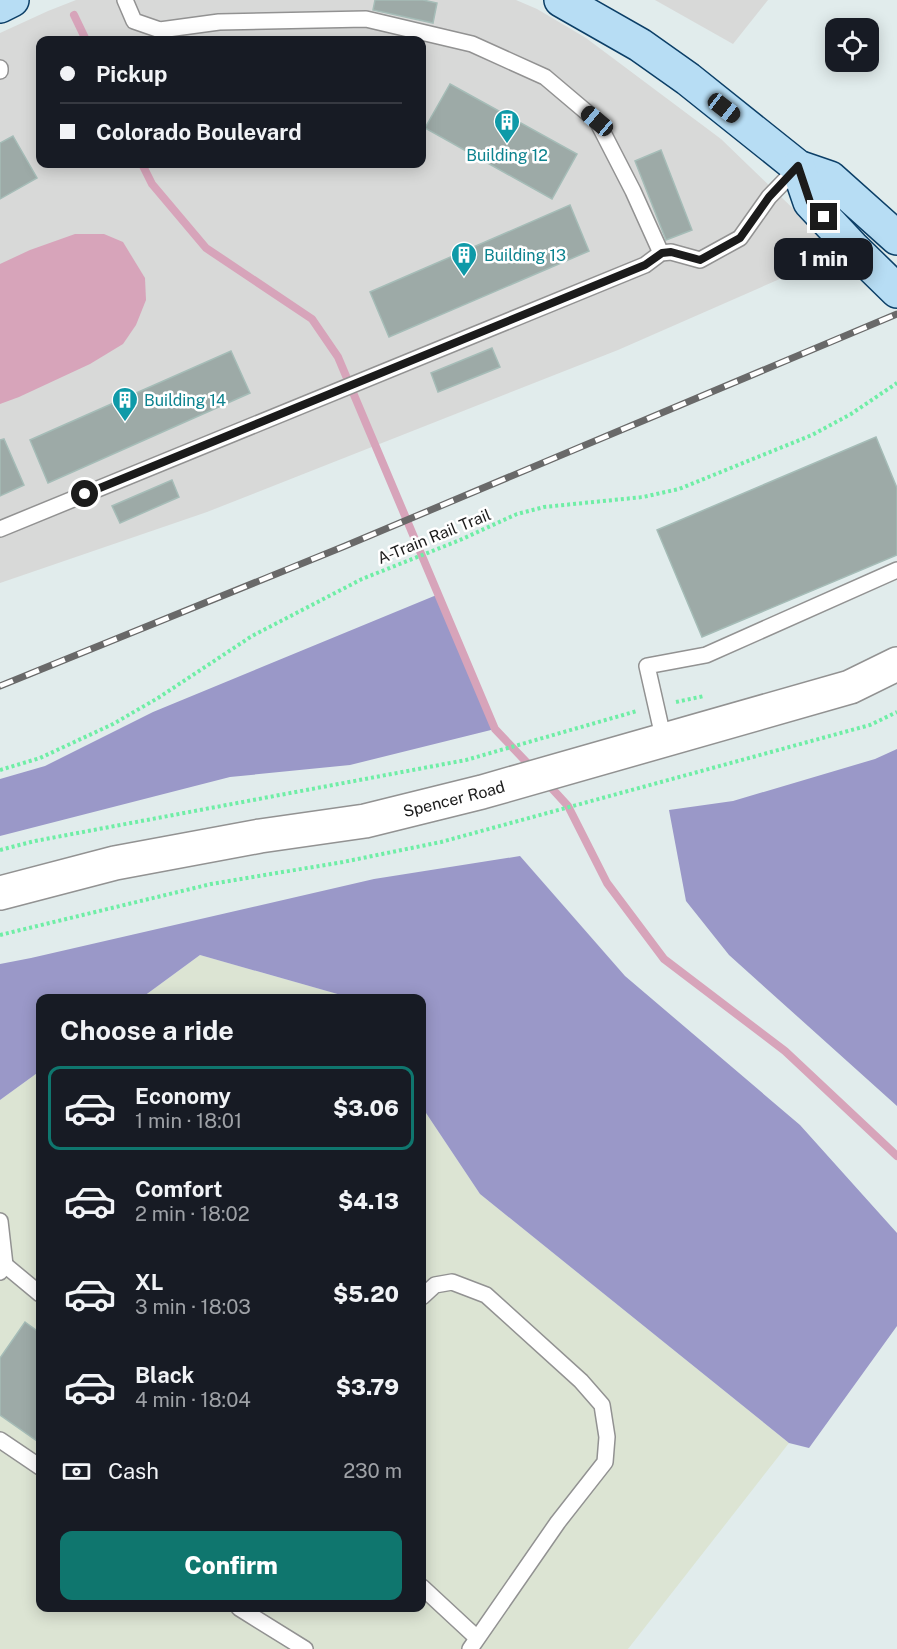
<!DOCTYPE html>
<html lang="en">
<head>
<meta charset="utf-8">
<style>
  :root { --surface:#171b24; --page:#242831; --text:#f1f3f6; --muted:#9ea1a6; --line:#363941; --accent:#0f766e }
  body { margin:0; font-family:"Public Sans",sans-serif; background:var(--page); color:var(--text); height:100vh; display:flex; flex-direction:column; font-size:22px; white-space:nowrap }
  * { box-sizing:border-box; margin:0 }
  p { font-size:20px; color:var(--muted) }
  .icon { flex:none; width:33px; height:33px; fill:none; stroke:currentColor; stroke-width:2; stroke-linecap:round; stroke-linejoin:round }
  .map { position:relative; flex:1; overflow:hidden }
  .details { position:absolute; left:36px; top:994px; width:390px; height:618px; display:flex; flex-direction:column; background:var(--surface); border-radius:12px; box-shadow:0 3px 15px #0003 }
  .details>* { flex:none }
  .hud { position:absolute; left:36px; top:36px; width:390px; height:132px; border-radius:12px; box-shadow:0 3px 15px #0003; display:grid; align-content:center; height:132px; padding:0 24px; background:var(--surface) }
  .fabs { position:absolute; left:825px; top:18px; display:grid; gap:12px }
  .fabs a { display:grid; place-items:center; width:54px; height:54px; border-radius:12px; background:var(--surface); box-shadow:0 3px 15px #0003; font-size:30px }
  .end { position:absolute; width:27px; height:27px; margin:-14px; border:8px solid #1b1b1b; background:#fff; box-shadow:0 0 0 3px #fff }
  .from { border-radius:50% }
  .bubble { position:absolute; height:42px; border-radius:12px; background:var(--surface); box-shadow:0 3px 15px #0003; font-size:20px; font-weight:800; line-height:42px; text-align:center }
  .car { position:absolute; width:18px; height:36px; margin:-18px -9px; border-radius:8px; box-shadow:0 0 4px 2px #0007; background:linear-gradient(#222 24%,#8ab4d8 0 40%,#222 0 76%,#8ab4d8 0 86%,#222 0) }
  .hud b { display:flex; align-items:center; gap:21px; height:57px; font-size:22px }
  .hud b+b { border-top:2px solid var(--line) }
  .hud i { width:15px; height:15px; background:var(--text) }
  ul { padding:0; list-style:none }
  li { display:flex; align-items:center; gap:18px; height:84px; margin:0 12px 9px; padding:0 12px; border:3px solid transparent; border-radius:12px }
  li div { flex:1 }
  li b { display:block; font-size:22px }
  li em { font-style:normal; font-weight:800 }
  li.selected { border-color:var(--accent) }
  li>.icon { width:54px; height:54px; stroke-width:1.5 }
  h2 { padding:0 24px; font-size:27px; line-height:72px }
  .pay { display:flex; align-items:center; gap:15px; height:66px; padding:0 24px; font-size:22px }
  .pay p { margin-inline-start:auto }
  .action { display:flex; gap:12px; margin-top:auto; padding:12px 24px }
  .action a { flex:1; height:69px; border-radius:12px; background:var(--accent); color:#fff; font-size:24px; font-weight:800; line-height:69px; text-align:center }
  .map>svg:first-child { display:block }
</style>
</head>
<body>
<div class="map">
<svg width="897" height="1649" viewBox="0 0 897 1649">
  <rect width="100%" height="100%" fill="#e1ecec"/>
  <g fill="#d8d9d8" fill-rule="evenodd">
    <path d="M 76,0 L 516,0 L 537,9 L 586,38 L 721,139 L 839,253 L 618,350 L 207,512 L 0,583 L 0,33 L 48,11 ZM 40,40 L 422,40 L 422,164 L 40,164 Z"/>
    <path d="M 655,0 L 768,0 L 733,44 Z"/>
  </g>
  <g fill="#dce4d3">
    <path d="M 200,955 L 348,997 L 349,999 L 140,999 Z"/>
    <path d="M 40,1071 L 40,1608 L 422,1608 L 422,1107 L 480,1194 L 789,1443 L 628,1649 L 0,1649 L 0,1100 Z"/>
  </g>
  <g fill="#9a98c8">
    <path d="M 439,594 L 495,729 L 350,765 L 230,777 L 0,836 L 0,779 L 45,766 L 153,712 Z"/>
    <path d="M 897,749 L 897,1106 L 729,955 L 686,901 L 669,810 L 733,801 L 875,759 Z"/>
    <path d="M 520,856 L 625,976 L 800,1125 L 897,1233 L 897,1326 L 809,1448 L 789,1443 L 480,1194 L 422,1107 L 422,999 L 349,999 L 348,997 L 200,955 L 140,999 L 40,999 L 40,1071 L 0,1100 L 0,964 L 31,958 L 374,879 Z"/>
  </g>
  <path fill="#d7a4ba" d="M 75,234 L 104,234 L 123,242 L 145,278 L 146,300 L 136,325 L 123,344 L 90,364 L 19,397 L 0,404 L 0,264 L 30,250 Z"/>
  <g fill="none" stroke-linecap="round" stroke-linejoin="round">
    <g stroke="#d7a4ba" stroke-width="8">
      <path d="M 74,15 L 86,40"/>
      <path d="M 142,164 L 152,184 L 206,248 L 312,319 L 338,357 L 495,729 L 533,769"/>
      <path d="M 546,782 L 568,806 L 607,883 L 664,959 L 785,1051 L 897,1156"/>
    </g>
  </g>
  <g fill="#9daaa7" stroke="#a5bcb7" stroke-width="1.5">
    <path d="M 375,0 L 423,0 L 437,3 L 433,23 L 373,10 Z"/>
    <path d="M 450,84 L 577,154 L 552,199 L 425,128 Z"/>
    <path d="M 13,136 L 37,178 L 0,199 L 0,143 Z"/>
    <path d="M 661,150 L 692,230 L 666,240 L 635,161 Z"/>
    <path d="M 570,205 L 589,251 L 389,337 L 370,292 Z"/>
    <path d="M 492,348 L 500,367 L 438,392 L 431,373 Z"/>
    <path d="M 231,351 L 250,393 L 48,483 L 30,440 Z"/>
    <path d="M 876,437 L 897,488 L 897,555 L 702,637 L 657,530 Z"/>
    <path d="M 4,439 L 24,485 L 0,496 L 0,440 Z"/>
    <path d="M 172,480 L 179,497 L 120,523 L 112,506 Z"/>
    <path d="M 25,1322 L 40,1333 L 40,1443 L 0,1415 L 0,1358 Z"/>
  </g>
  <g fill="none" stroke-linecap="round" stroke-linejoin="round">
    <defs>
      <g id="service">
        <path d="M 125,0 L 134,21 L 160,30 L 219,22 L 366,19 L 472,44 L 545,77 L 597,121 L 633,191 L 661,253"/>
        <path d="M 0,68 L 0,71"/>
        <path d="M 0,529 L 645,265 L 661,253 L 671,252 L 700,260 L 740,238 L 769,197 L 798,167"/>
        <path d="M 664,741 L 647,666 L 706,655 L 897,570"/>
        <path d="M 0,1221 L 5,1265 L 0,1272"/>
        <path d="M 5,1265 L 40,1294"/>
        <path d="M 422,1297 L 435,1285 L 452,1282 L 486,1295 L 581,1381 L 602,1405 L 607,1437 L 605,1462 L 558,1522 L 470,1649"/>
        <path d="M 0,1440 L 40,1467"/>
        <path d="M 422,1587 L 477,1638"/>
        <path d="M 239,1608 L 305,1649"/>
      </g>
      <g id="tertiary">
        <path id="s1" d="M 0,893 L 115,863 L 260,836 L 365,821 L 482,792 L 850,687 L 897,664"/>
      </g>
      <g id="secondary">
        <path d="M 561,0 L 640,45 L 688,79 L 798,167 L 830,178 L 897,238"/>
        <path d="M 0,6 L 12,0"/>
        <path d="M 798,167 L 810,202 L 852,247 L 897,291"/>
      </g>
    </defs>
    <use href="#service" stroke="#929292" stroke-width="18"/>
    <use href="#tertiary" stroke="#929292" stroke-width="36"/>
    <use href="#secondary" stroke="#0c3f67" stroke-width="36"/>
    <g stroke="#6feea6" stroke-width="4" stroke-dasharray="3 3" stroke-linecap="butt">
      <path d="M 676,702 L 704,696"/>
      <path d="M 0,770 L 40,758 L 113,724 L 158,698 L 252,636 L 362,579 L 460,540 L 517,514 L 544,507 L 643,497 L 679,489 L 812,435 L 851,414 L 897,383"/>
      <path d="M 0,850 L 35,841 L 466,760 L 637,711"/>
      <path d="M 0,935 L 211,884 L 343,862 L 441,842 L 870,725 L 897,712"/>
    </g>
    <use href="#service" stroke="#fff" stroke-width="15"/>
    <use href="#tertiary" stroke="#fff" stroke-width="33"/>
    <use href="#secondary" stroke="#b7ddf4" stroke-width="33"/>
    <defs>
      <path id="rail" d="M 0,686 L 345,546 L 897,314"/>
    </defs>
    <use href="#rail" stroke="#696969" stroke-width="7"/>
    <use href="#rail" stroke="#fff" stroke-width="4.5" stroke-dasharray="14" stroke-linecap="butt"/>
  </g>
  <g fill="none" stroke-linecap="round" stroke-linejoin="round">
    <path stroke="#1b1b1b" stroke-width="8" d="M 85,494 L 645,265 L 662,253 L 671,252 L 700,260 L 740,238 L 769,197 L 798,166 L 810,202 L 824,217"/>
  </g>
  <defs>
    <symbol id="building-pin" viewBox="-11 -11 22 30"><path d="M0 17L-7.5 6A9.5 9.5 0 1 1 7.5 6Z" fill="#0f9aa8" stroke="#fff"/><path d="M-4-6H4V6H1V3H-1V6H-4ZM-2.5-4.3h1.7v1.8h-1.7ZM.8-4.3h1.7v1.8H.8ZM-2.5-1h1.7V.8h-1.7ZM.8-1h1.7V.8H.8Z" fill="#fff"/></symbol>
  </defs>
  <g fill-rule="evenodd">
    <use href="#building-pin" x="492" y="107" width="30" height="40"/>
    <use href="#building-pin" x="449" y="240" width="30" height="40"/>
    <use href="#building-pin" x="110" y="385" width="30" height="40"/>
  </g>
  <g text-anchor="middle" stroke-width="5" stroke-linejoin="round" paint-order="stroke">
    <g font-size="16" fill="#0d838f" stroke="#fff" text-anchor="start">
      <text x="507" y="161" text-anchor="middle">Building 12</text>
      <text x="484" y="261">Building 13</text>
      <text x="144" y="406">Building 14</text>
    </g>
    <g font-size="16" fill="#1b1b1b" stroke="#fff">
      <text transform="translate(434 536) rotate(-22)" y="6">A-Train Rail Trail</text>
      <text dy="6" stroke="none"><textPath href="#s1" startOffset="464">Spencer Road</textPath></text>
    </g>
  </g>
</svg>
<div class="fabs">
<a><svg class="icon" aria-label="locate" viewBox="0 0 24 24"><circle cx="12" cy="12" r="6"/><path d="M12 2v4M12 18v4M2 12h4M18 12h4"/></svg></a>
</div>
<i class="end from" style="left:85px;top:494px"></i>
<i class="end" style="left:824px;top:217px"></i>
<div class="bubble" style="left:774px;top:238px;width:99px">1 min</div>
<i class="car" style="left:724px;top:108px;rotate:128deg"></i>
<i class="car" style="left:597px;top:121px;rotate:310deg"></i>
<div class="hud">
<b><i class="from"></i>Pickup</b>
<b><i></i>Colorado Boulevard</b>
</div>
<section class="details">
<h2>Choose a ride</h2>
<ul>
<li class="selected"><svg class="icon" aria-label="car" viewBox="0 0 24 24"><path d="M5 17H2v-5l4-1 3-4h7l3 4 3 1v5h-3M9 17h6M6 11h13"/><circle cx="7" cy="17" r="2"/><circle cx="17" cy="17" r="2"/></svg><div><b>Economy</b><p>1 min · 18:01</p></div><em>$3.06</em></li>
<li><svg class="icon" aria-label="car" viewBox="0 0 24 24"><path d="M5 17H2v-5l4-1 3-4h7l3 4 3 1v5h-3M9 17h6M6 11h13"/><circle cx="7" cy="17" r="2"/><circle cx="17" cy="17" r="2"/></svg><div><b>Comfort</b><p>2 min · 18:02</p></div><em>$4.13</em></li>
<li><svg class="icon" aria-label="car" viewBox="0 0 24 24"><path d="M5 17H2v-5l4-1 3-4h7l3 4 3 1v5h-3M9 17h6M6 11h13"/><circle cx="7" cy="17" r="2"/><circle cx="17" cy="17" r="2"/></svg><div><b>XL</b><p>3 min · 18:03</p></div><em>$5.20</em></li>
<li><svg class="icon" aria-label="car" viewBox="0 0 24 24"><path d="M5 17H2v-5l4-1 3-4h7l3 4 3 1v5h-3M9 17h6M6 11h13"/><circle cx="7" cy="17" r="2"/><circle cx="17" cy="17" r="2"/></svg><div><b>Black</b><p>4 min · 18:04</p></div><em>$3.79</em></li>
</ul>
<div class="pay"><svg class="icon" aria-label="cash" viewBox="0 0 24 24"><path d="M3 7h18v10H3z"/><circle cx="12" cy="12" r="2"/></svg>Cash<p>230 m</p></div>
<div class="action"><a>Confirm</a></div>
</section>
</div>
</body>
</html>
